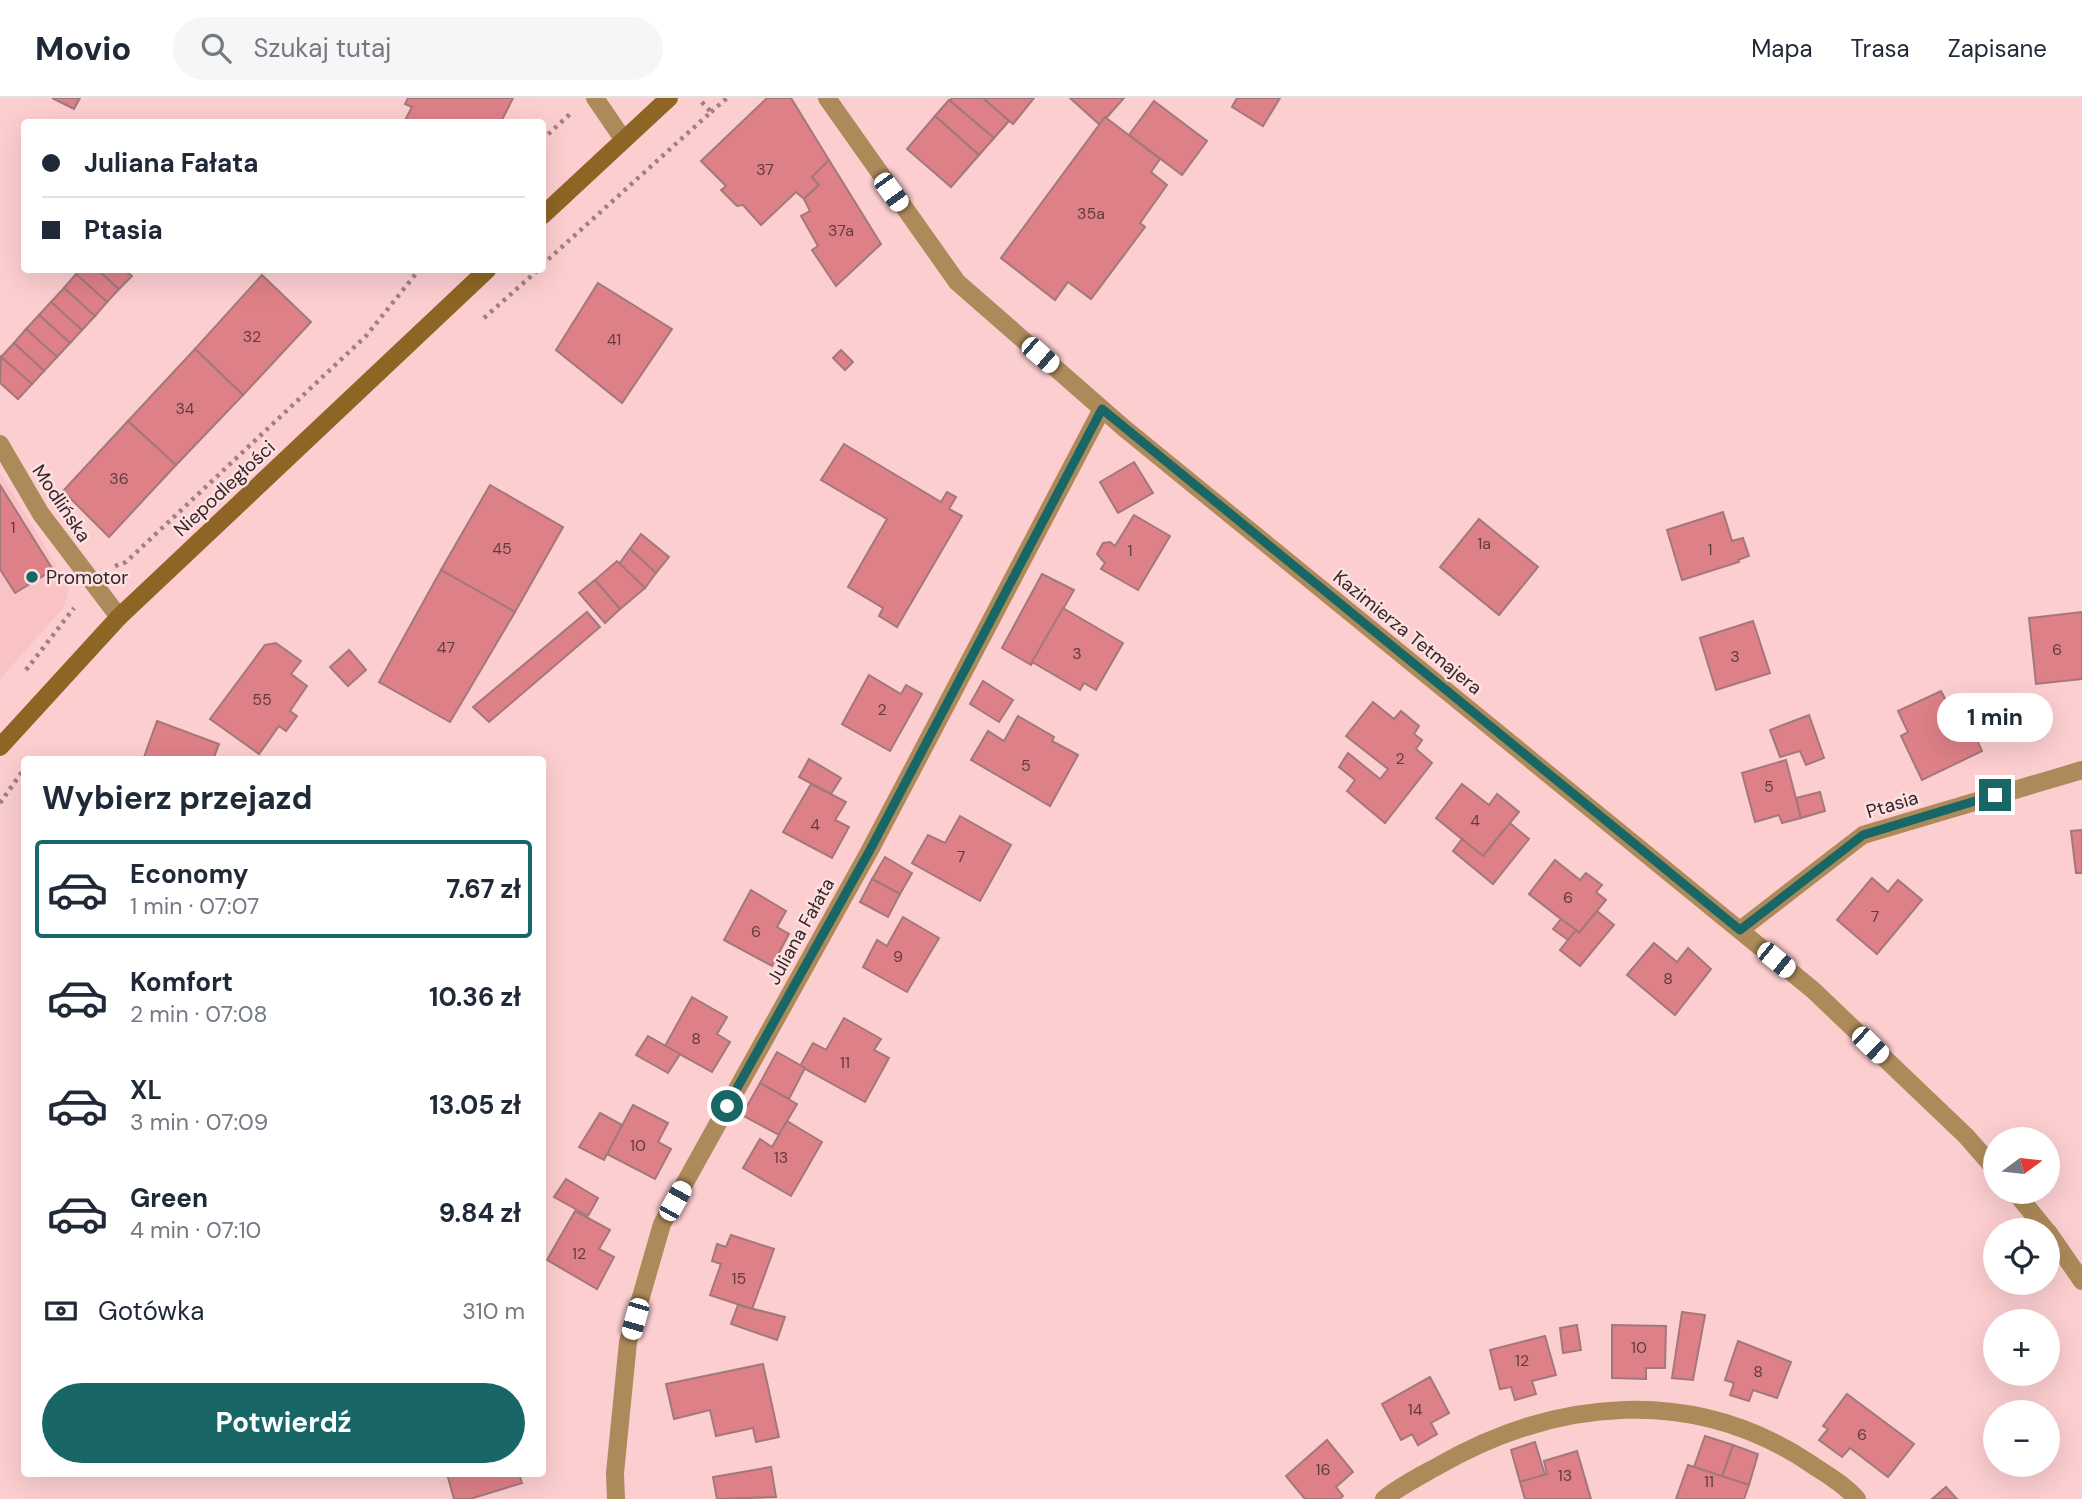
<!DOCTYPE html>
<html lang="pl">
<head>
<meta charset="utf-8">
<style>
  :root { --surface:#fff; --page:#f6f6f7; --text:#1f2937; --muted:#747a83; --line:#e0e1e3; --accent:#186666 }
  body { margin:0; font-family:"DM Sans",sans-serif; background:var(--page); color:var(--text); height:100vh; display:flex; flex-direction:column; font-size:26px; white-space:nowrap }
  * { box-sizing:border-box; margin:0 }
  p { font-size:23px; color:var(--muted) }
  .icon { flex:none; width:38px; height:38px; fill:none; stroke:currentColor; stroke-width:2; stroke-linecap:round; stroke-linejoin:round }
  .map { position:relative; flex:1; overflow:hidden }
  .sheet { position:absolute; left:21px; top:658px; width:525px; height:721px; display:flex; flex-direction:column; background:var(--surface); border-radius:7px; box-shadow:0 7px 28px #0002 }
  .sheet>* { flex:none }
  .hud { position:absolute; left:21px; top:21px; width:525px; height:154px; border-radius:7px; box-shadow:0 7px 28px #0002; display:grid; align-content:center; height:154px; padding:0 21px; background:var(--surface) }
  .needle { width:46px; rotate:75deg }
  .tools { position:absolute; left:1983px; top:1029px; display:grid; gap:14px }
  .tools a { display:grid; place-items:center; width:77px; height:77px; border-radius:50%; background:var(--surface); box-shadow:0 7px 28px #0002; font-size:35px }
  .end { position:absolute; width:32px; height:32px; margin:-16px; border:9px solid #186666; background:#fff; box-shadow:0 0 0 4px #fff }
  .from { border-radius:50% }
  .bubble { position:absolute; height:49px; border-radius:24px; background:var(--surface); box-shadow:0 7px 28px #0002; font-size:23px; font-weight:700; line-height:49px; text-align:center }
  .car { position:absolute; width:21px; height:42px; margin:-21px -10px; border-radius:9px; box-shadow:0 0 5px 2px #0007; background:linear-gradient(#fff 24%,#345 0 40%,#fff 0 76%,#345 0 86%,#fff 0) }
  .hud b { display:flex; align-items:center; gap:24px; height:66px; font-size:26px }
  .hud b+b { border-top:2px solid var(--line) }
  .hud i { width:18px; height:18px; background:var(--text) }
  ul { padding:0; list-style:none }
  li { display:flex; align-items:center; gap:21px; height:98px; margin:0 14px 10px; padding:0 7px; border:4px solid transparent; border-radius:7px }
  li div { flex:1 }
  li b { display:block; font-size:26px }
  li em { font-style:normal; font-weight:700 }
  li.on { border-color:var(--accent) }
  li>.icon { width:63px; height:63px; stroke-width:1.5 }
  h2 { padding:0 21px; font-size:32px; line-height:84px }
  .pay { display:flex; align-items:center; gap:18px; height:77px; padding:0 21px; font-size:26px }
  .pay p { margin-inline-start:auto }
  .action { display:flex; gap:14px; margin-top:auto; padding:14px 21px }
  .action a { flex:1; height:80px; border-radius:42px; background:var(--accent); color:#fff; font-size:28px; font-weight:700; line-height:80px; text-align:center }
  header { display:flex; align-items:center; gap:42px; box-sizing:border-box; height:98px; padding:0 35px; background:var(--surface); border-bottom:2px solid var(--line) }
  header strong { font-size:33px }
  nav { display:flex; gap:38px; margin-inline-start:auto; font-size:24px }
  .search { width:490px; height:63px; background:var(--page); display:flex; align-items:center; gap:18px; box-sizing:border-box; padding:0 24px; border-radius:38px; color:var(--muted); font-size:26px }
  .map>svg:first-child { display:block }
</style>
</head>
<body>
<header>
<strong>Movio</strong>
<div class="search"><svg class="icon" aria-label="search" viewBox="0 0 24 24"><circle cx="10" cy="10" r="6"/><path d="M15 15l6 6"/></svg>Szukaj tutaj</div>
<nav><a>Mapa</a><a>Trasa</a><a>Zapisane</a></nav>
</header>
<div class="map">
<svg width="2082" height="1401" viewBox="0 0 2082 1401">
  <rect width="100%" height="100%" fill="#fcced0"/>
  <path fill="#f9c2c5" d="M 0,374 L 69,489 L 64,509 L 0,581 Z"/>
  <g fill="#de8088" stroke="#a2787a" stroke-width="2">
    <path d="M 52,0 L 80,0 L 74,11 Z"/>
    <path d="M 408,0 L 513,0 L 501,24 L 404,24 L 412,9 L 405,6 Z"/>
    <path d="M 767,0 L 791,0 L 829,62 L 812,79 L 819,87 L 804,101 L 796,94 L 761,127 L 743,107 L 737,108 L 721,92 L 726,88 L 701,63 Z"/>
    <path d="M 952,0 L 983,0 L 1009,23 L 994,40 L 950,3 Z"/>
    <path d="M 983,0 L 1034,0 L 1013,26 Z"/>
    <path d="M 1070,0 L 1124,0 L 1100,27 Z"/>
    <path d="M 1237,0 L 1280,0 L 1263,28 L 1232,9 Z"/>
    <path d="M 949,2 L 994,40 L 979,57 L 935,18 Z"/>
    <path d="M 1154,3 L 1207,43 L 1182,77 L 1129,37 Z"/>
    <path d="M 935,18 L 979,57 L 951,89 L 907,51 Z"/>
    <path d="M 1105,19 L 1160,61 L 1151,74 L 1167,87 L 1140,125 L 1145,129 L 1091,201 L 1068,184 L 1055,202 L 1001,160 Z"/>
    <path d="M 829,62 L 881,146 L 836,188 L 812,152 L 818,148 L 801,118 L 810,113 L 804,101 L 819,87 L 812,79 Z"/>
    <path d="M 81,172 L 98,172 L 119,191 L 107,204 L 76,176 Z"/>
    <path d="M 98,172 L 125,172 L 132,178 L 119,191 Z"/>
    <path d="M 76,176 L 107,204 L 95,218 L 64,190 Z"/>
    <path d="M 262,177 L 311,224 L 243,297 L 195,251 Z"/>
    <path d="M 598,185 L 672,231 L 622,305 L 556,252 Z"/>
    <path d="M 64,190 L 95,218 L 82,232 L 51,204 Z"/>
    <path d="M 51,204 L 82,232 L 70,245 L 39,217 Z"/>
    <path d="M 39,217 L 70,245 L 57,259 L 26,231 Z"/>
    <path d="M 26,231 L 57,259 L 44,273 L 14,245 Z"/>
    <path d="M 14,245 L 44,273 L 32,286 L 1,259 Z"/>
    <path d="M 195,251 L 243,297 L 176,367 L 128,323 Z"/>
    <path d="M 841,252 L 853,264 L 845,272 L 833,260 Z"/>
    <path d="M 1,259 L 32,286 L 18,301 L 0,285 Z"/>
    <path d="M 128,323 L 176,367 L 109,439 L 63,393 Z"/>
    <path d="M 844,346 L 941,404 L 947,394 L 956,399 L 949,411 L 962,418 L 897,529 L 879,518 L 883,510 L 848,489 L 887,421 L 821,382 Z"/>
    <path d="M 1134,364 L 1153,395 L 1118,415 L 1100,384 Z"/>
    <path d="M 0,387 L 53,472 L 15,495 L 0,471 Z"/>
    <path d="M 490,387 L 563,429 L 515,514 L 441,472 Z"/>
    <path d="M 1723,414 L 1732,443 L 1743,440 L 1749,458 L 1738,462 L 1739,464 L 1682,482 L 1667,432 Z"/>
    <path d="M 1134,417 L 1170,438 L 1138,492 L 1101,471 L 1105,465 L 1097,456 L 1103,445 L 1110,444 L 1115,448 Z"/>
    <path d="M 1479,421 L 1538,469 L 1499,517 L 1440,469 Z"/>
    <path d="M 641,436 L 669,459 L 656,475 L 630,451 Z"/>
    <path d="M 630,451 L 656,475 L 645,490 L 619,466 Z"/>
    <path d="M 617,463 L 645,490 L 620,511 L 595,482 Z"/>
    <path d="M 441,472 L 515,514 L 450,624 L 379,584 Z"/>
    <path d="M 1042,476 L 1074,492 L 1031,567 L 1002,550 Z"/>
    <path d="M 595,482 L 620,511 L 605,525 L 579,495 Z"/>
    <path d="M 1063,510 L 1123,545 L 1096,592 L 1084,585 L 1080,592 L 1032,564 Z"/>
    <path d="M 587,514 L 600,529 L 489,624 L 473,609 Z"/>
    <path d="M 2082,514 L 2082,581 L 2036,586 L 2029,520 Z"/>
    <path d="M 1753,523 L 1770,575 L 1716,592 L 1700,540 Z"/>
    <path d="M 276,545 L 301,563 L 291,576 L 307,588 L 290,613 L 297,618 L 286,633 L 279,628 L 259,656 L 210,621 L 265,547 Z"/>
    <path d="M 349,552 L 366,572 L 348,588 L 330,569 Z"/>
    <path d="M 869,577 L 901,596 L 906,587 L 922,596 L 890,653 L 842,626 Z"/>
    <path d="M 983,583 L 1013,602 L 999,624 L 970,606 Z"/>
    <path d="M 1941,593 L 1948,607 L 1959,602 L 1982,653 L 1922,682 L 1901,638 L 1908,634 L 1898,613 Z"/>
    <path d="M 1373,604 L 1394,621 L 1401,613 L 1419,628 L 1414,636 L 1422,642 L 1416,651 L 1432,665 L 1385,725 L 1347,693 L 1355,682 L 1339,669 L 1348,655 L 1380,681 L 1388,671 L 1346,638 Z"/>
    <path d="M 1809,617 L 1824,660 L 1806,667 L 1800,653 L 1780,659 L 1770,632 Z"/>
    <path d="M 1018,618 L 1054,639 L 1052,643 L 1078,657 L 1050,708 L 971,662 L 988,633 L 1004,643 Z"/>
    <path d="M 157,623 L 219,646 L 213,662 L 143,662 Z"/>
    <path d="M 809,661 L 841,680 L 831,696 L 799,679 Z"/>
    <path d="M 1786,662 L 1801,720 L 1782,725 L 1779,717 L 1755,724 L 1742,675 Z"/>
    <path d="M 811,686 L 846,704 L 835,722 L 849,729 L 832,760 L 783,734 Z"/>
    <path d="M 1462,686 L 1489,707 L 1497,696 L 1519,714 L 1483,758 L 1436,720 Z"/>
    <path d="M 1820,694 L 1825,713 L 1801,720 L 1796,700 Z"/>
    <path d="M 960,718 L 1011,747 L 980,803 L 912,765 L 928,737 L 945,745 Z"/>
    <path d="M 1510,725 L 1529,741 L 1493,786 L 1453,753 L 1462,741 L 1483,758 Z"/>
    <path d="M 2082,732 L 2082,775 L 2076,775 L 2071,733 Z"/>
    <path d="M 885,759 L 912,775 L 900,796 L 872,781 Z"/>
    <path d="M 1555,762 L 1580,782 L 1586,775 L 1602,787 L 1596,794 L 1606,802 L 1579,835 L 1529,796 Z"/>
    <path d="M 1872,780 L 1888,794 L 1898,782 L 1922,802 L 1877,856 L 1837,822 Z"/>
    <path d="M 872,781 L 900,796 L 888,819 L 860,804 Z"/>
    <path d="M 751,792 L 786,813 L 777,829 L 789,836 L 772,868 L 724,842 Z"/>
    <path d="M 1597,813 L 1614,827 L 1580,868 L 1560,852 L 1576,832 L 1579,835 Z"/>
    <path d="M 903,819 L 939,840 L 907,894 L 863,869 L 877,842 L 887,848 Z"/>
    <path d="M 1561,821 L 1576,832 L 1568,842 L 1553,831 Z"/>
    <path d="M 1654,845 L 1677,864 L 1688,850 L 1711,871 L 1675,917 L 1627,877 Z"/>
    <path d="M 692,899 L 727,919 L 717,936 L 730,944 L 712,974 L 665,948 Z"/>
    <path d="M 844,920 L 881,941 L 874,952 L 889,960 L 865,1004 L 800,968 L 813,945 L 826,952 Z"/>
    <path d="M 648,938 L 680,956 L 668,975 L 636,957 Z"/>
    <path d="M 777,954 L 805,970 L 789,1001 L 760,985 Z"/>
    <path d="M 760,985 L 797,1006 L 779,1037 L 742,1017 Z"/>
    <path d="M 633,1007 L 668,1025 L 658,1044 L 671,1051 L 655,1081 L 607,1056 Z"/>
    <path d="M 600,1015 L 622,1027 L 604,1062 L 579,1049 Z"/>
    <path d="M 787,1023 L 822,1044 L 791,1098 L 743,1070 L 760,1041 L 772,1049 Z"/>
    <path d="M 566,1081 L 598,1100 L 588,1118 L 554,1099 Z"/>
    <path d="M 575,1113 L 610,1132 L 599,1151 L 614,1159 L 597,1191 L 547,1162 Z"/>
    <path d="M 731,1137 L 774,1151 L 752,1211 L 710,1197 L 721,1166 L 712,1163 L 717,1146 L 726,1149 Z"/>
    <path d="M 738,1207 L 785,1219 L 777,1242 L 731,1226 Z"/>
    <path d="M 1682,1214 L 1705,1217 L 1693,1282 L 1672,1280 Z"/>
    <path d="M 1577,1227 L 1581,1252 L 1563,1255 L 1560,1230 Z"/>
    <path d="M 1612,1227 L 1666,1228 L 1665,1270 L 1646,1270 L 1646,1281 L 1612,1280 Z"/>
    <path d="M 1545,1238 L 1556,1277 L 1532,1283 L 1536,1296 L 1515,1302 L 1511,1289 L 1500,1291 L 1490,1252 Z"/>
    <path d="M 1738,1243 L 1791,1264 L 1777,1300 L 1753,1292 L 1749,1303 L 1730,1297 L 1734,1285 L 1725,1282 Z"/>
    <path d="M 763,1266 L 779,1339 L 756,1344 L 753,1330 L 716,1338 L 710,1312 L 674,1321 L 666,1286 Z"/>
    <path d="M 1430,1279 L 1449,1315 L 1431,1325 L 1437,1336 L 1418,1347 L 1412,1336 L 1401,1342 L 1382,1306 Z"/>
    <path d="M 1847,1296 L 1914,1346 L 1888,1379 L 1850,1350 L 1842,1359 L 1819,1342 L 1828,1331 L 1823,1328 Z"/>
    <path d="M 1705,1338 L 1733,1347 L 1722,1379 L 1694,1369 Z"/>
    <path d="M 1327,1342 L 1353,1374 L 1336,1389 L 1343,1398 L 1340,1401 L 1305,1401 L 1286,1378 Z"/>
    <path d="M 1535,1344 L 1545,1377 L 1520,1384 L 1511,1352 Z"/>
    <path d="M 1733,1347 L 1758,1356 L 1749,1387 L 1722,1379 Z"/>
    <path d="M 1577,1353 L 1591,1401 L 1525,1401 L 1520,1384 L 1547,1376 L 1544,1363 Z"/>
    <path d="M 1688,1367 L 1749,1387 L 1744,1401 L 1676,1401 Z"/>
    <path d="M 771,1369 L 776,1399 L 717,1401 L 713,1379 Z"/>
    <path d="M 447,1376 L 519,1376 L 522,1385 L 470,1401 L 454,1401 Z"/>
    <path d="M 1946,1389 L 1957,1401 L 1932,1401 Z"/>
  </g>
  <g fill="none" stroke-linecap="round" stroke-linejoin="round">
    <g stroke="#a08081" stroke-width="4.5" stroke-dasharray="3.5 5" stroke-linecap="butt">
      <path d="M 711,14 L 727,0"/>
      <path d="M 542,42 L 570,16"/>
      <path d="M 542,167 L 711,14 L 699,1"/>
      <path d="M 484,220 L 538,172"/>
      <path d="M 115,468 L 126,464 L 366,238 L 419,172"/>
      <path d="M 26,572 L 74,510"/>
      <path d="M 0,705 L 24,671"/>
    </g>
    <g stroke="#ad8a59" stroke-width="18">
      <path d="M 595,0 L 623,41"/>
      <path d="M 827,0 L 957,184 L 1124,330 L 1813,892 L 1966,1038 L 1995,1071"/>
      <path d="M 0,346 L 41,416 L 119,519"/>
      <path d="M 1740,832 L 1863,737 L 2082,672"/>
      <path d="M 2015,1094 L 2046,1132"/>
      <path d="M 2048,1134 L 2082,1183"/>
      <path d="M 616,1401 L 615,1375 L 628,1244 L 662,1126 L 870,752 L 1102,311"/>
      <path d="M 1384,1401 C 1400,1388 1420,1378 1438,1368 C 1556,1300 1694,1287 1811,1366 C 1827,1377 1844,1386 1857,1401"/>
    </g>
    <g stroke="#8e6524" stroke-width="18">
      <path d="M 542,118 L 669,0"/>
      <path d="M 0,649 L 119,519 L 487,172"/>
    </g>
  </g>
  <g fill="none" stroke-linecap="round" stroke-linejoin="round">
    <path stroke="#186666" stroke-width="9" d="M 727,1008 L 870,752 L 1102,311 L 1740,832 L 1863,737 L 1995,697"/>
  </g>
  <circle fill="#186666" stroke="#fde0e1" stroke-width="2.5" cx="32" cy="479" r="7"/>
  <g text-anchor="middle" stroke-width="5" stroke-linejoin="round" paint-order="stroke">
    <g font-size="16" fill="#613c3f">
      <text x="765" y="77">37</text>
      <text x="1091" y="121">35a</text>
      <text x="841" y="138">37a</text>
      <text x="252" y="244">32</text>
      <text x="614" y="247">41</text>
      <text x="185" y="316">34</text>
      <text x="119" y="386">36</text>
      <text x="13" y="435">1</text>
      <text x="1484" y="451">1a</text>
      <text x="502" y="456">45</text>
      <text x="1710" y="457">1</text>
      <text x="1130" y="458">1</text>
      <text x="446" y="555">47</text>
      <text x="2057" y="557">6</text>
      <text x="1077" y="561">3</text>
      <text x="1735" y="564">3</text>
      <text x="262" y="607">55</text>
      <text x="882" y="617">2</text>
      <text x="1400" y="666">2</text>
      <text x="1026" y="673">5</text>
      <text x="1769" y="694">5</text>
      <text x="1475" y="728">4</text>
      <text x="815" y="732">4</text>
      <text x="961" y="764">7</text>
      <text x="1568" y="805">6</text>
      <text x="1875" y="824">7</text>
      <text x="756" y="839">6</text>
      <text x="898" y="864">9</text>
      <text x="1668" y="886">8</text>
      <text x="696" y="946">8</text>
      <text x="845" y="970">11</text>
      <text x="638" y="1053">10</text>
      <text x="781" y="1065">13</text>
      <text x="579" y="1161">12</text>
      <text x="739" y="1186">15</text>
      <text x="1639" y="1255">10</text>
      <text x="1522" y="1268">12</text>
      <text x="1758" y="1279">8</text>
      <text x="1415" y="1317">14</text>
      <text x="1862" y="1342">6</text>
      <text x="1323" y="1377">16</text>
      <text x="1565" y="1383">13</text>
      <text x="1709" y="1389">11</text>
    </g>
    <g font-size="19" fill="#372627" stroke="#fde0e1">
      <text transform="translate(224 390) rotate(-43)" y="7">Niepodległości</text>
      <text transform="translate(62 405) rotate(56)" y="7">Modlińska</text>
      <text transform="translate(1408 534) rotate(39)" y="7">Kazimierza Tetmajera</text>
      <text transform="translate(1892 706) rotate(-17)" y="7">Ptasia</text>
      <text transform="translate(800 833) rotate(-61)" y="7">Juliana Fałata</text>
    </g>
    <g font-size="19" fill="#372627" stroke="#fde0e1" text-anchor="start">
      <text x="46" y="486">Promotor</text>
    </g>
  </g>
</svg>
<div class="tools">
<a><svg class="needle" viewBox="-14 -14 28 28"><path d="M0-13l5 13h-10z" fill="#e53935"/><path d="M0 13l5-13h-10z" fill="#747a83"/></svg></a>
<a><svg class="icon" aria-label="locate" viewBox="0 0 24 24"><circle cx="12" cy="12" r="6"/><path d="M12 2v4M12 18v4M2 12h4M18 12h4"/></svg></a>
<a>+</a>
<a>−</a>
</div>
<i class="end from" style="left:727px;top:1008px"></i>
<i class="end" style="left:1995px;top:697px"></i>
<div class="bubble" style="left:1937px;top:595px;width:116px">1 min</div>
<i class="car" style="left:891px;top:94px;rotate:144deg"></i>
<i class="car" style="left:1040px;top:257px;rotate:131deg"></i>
<i class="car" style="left:1776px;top:862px;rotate:129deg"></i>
<i class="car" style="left:1870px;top:947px;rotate:134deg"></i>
<i class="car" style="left:675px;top:1103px;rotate:29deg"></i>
<i class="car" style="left:635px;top:1221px;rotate:196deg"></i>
<div class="hud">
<b><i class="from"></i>Juliana Fałata</b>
<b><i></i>Ptasia</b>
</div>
<section class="sheet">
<h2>Wybierz przejazd</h2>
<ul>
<li class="on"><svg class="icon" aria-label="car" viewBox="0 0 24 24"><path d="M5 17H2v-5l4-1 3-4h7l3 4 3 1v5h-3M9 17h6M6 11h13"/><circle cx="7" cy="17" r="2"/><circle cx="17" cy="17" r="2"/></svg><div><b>Economy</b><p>1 min · 07:07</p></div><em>7.67 zł</em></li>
<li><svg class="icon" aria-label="car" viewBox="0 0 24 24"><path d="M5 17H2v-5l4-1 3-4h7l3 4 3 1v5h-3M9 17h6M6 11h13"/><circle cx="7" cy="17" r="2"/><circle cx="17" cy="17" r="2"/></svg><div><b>Komfort</b><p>2 min · 07:08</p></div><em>10.36 zł</em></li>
<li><svg class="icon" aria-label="car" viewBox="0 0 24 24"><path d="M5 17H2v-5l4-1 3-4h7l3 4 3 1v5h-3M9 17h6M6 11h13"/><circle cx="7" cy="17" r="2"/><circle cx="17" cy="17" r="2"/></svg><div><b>XL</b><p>3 min · 07:09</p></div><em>13.05 zł</em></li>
<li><svg class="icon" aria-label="car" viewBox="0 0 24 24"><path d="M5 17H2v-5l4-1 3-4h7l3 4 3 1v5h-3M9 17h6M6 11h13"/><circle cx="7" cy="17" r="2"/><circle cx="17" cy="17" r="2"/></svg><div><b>Green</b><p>4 min · 07:10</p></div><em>9.84 zł</em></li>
</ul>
<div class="pay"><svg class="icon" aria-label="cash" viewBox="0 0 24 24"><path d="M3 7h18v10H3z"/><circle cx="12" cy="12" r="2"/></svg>Gotówka<p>310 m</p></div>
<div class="action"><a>Potwierdź</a></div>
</section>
</div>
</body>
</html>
